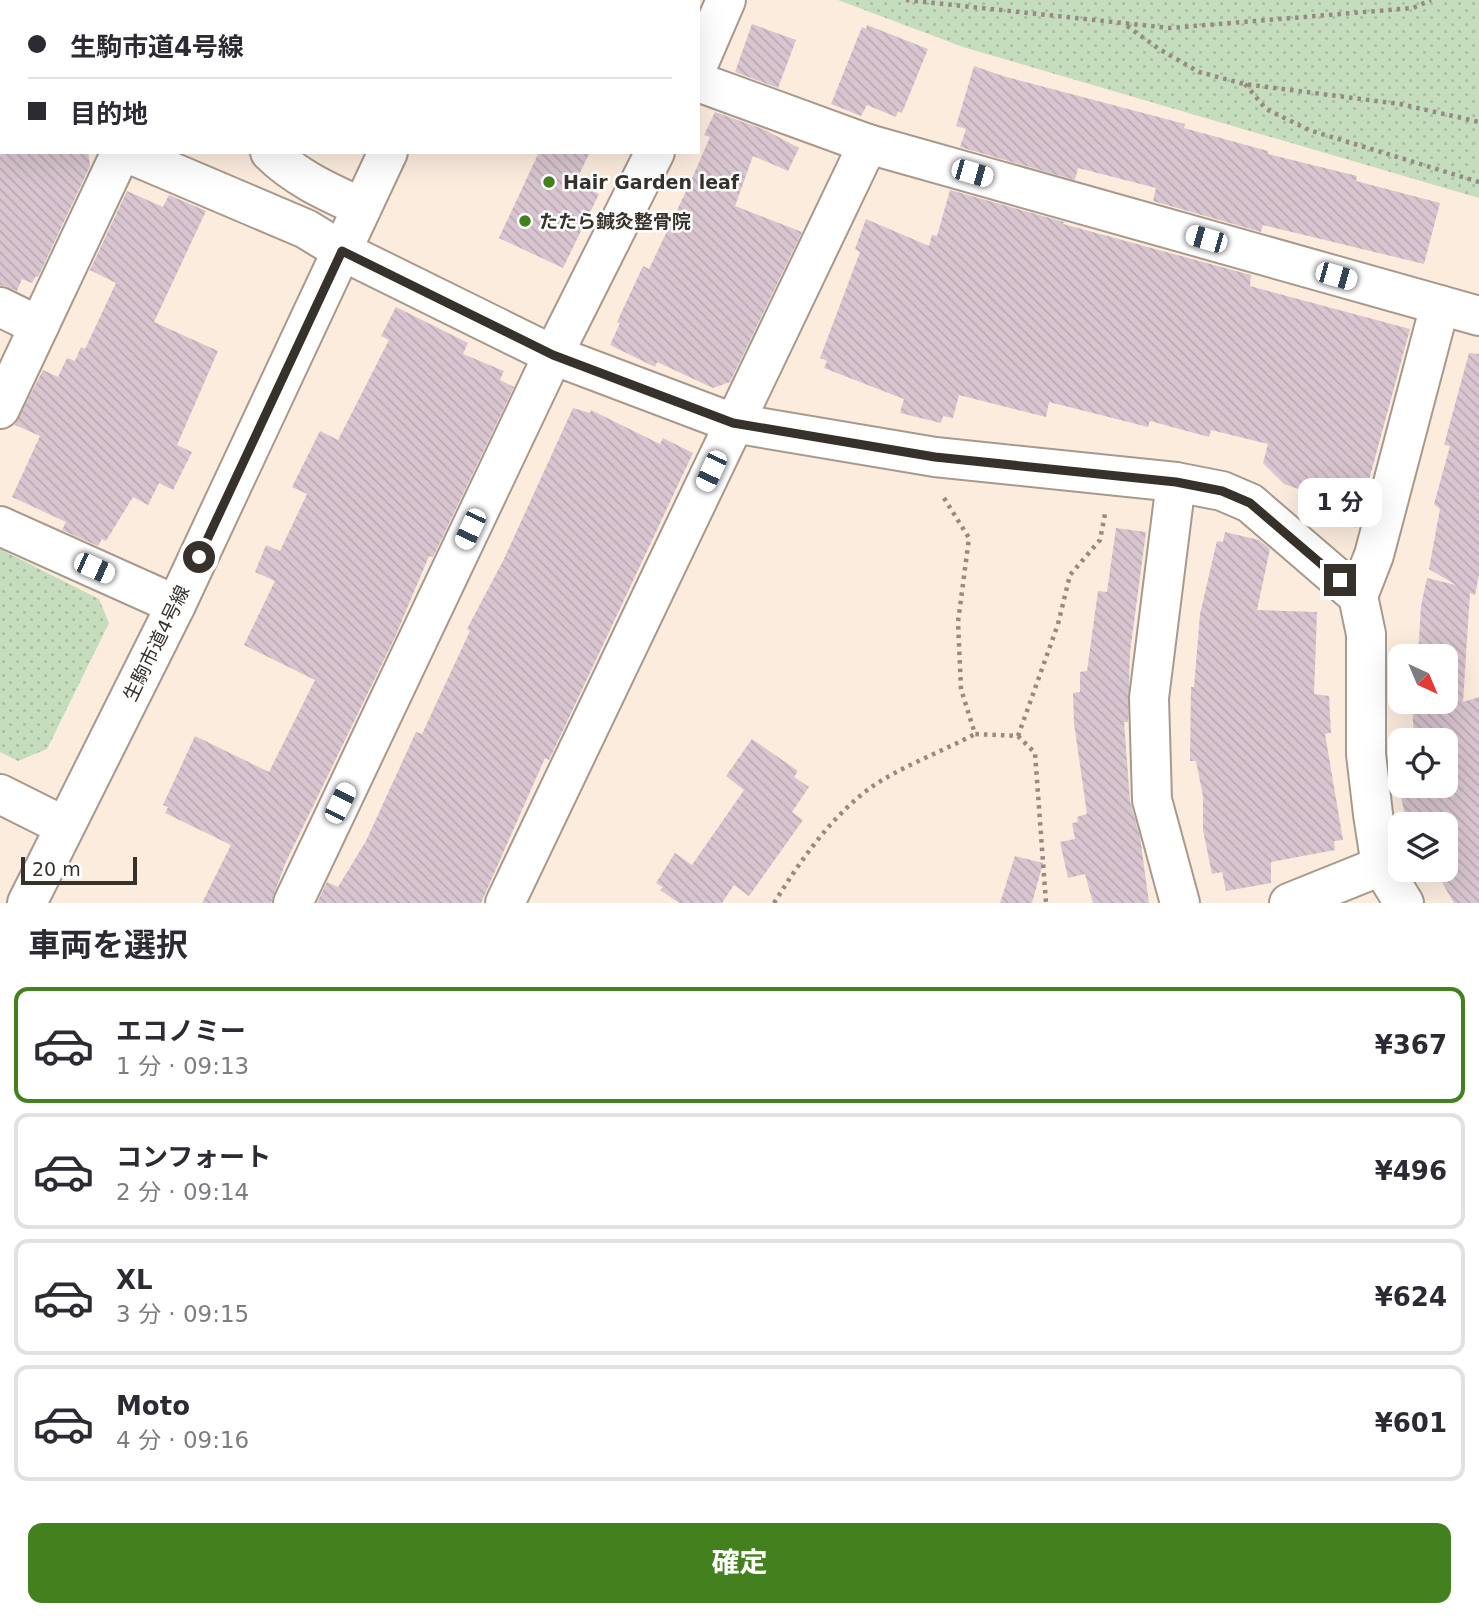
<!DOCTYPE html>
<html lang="ja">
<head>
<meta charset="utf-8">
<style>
  :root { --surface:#fff; --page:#f2f2f3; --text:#2b2b33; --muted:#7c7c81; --line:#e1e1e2; --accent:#43801e }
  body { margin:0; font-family:"DejaVu Sans","Noto Sans JP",sans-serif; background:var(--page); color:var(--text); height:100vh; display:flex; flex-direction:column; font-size:26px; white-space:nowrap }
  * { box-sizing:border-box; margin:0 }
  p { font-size:23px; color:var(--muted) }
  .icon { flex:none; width:38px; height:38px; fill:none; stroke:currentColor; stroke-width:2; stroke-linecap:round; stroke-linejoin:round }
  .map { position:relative; height:903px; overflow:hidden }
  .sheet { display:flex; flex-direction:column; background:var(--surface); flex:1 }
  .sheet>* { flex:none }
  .banner { position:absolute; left:0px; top:0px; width:700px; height:154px; box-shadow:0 7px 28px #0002; display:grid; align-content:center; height:154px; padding:0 28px; background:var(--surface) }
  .needle { width:46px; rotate:136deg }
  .buttons { position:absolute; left:1388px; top:644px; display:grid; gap:14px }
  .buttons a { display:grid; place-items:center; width:70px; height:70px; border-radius:14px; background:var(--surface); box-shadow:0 7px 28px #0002; font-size:35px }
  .scale { position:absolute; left:21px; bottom:18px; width:116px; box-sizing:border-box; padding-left:7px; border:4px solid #37312c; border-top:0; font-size:19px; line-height:24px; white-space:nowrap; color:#37312c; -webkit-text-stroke:5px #fff; paint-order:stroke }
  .end { position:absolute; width:32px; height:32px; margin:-16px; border:9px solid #37312c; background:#fff; box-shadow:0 0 0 4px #fff }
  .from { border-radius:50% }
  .bubble { position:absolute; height:49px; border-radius:14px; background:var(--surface); box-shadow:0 7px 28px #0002; font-size:23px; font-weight:700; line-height:49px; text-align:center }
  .car { position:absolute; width:21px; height:42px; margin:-21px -10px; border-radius:9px; box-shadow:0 0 5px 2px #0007; background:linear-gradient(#fff 24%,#345 0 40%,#fff 0 76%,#345 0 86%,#fff 0) }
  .banner b { display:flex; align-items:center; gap:24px; height:66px; font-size:26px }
  .banner b+b { border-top:2px solid var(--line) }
  .banner i { width:18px; height:18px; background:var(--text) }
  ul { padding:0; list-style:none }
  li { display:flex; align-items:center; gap:21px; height:116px; margin:0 14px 10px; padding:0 14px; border:4px solid var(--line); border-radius:14px }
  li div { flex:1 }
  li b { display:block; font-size:26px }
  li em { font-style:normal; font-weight:700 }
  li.on { border-color:var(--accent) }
  li>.icon { width:63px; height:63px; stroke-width:1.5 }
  h2 { padding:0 28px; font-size:32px; line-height:84px }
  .cta { display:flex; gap:14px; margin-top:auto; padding:14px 28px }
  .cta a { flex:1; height:80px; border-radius:14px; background:var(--accent); color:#fff; font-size:28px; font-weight:700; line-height:80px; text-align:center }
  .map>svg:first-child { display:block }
</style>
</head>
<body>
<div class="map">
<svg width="1479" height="903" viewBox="0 0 1479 903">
  <defs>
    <pattern id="grass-dots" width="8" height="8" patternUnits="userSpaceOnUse" patternTransform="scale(1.75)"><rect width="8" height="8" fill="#c5ddbc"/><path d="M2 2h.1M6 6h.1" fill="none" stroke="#aabea2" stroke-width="1.8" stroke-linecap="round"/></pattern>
    <pattern id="building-back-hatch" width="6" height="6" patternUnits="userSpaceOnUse" patternTransform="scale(1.75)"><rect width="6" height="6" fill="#d8c5cf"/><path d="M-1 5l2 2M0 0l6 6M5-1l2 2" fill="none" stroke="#baaab2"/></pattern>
  </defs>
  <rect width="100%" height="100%" fill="#fbecde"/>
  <g fill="url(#grass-dots)">
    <path d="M 838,0 L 1479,0 L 1479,198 L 963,47 Z"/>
    <path d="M 0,549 L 99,599 L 109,623 L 47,749 L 18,761 L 0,752 Z"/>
  </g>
  <g fill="url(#building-back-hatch)">
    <path d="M 752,24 L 796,40 L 778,88 L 735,72 Z"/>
    <path d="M 867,25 L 928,49 L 902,113 L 898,111 L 896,117 L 867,105 L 861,116 L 831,104 L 862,27 L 866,29 Z"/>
    <path d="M 974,66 L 1003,76 L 1185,124 L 1184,128 L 1268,151 L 1268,154 L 1357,176 L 1356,181 L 1440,203 L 1424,264 L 1263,225 L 1261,232 L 1153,201 L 1156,188 L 1078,168 L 1075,180 L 960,147 L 966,129 L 956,126 Z"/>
    <path d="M 715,112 L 763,129 L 799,148 L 788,171 L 753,156 L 735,206 L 802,232 L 730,382 L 713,388 L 657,362 L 655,367 L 610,345 L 620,323 L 617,322 L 643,266 L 649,269 L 690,183 L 710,137 L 704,135 Z"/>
    <path d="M 0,152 L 88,152 L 90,166 L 38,277 L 36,276 L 32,283 L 22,279 L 17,291 L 0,285 Z"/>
    <path d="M 539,152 L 590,152 L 575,183 L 599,194 L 563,268 L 499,238 Z"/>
    <path d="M 950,190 L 1064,222 L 1063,224 L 1251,275 L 1250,286 L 1410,329 L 1356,528 L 1301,497 L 1304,491 L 1284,484 L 1263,463 L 1268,444 L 1211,430 L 1209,437 L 1150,421 L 1148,427 L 1049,402 L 1046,417 L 959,395 L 953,418 L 943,416 L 941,423 L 900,413 L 904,399 L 824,368 L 827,361 L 820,358 L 860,252 L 855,249 L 866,219 L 929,246 L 932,235 L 937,236 Z"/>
    <path d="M 127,191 L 163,207 L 169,195 L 206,211 L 154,322 L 218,351 L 177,445 L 192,452 L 173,490 L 159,483 L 148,505 L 133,497 L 106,541 L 102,539 L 98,546 L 62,530 L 66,522 L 12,497 L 40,436 L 15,425 L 43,370 L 58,377 L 67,358 L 75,361 L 81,347 L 85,349 L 116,283 L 90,270 Z"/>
    <path d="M 396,307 L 468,343 L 463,354 L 504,371 L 500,380 L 514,387 L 433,557 L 429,556 L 395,637 L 285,864 L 271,903 L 202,903 L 231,845 L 165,813 L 168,807 L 163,805 L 195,736 L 269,772 L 315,680 L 244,645 L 275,581 L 255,572 L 266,545 L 280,551 L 307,494 L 292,487 L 320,431 L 338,440 L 389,340 L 381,336 Z"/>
    <path d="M 1469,353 L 1479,354 L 1479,574 L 1475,595 L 1470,593 L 1463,702 L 1479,697 L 1479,903 L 1454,903 L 1435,870 L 1446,870 L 1446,824 L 1410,824 L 1405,815 L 1395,770 L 1400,768 L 1400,786 L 1446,786 L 1446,740 L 1414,740 L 1412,702 L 1446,702 L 1446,656 L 1418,656 L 1421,606 L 1427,578 L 1456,585 L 1429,569 L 1440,509 L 1434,504 L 1450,446 L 1444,445 Z"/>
    <path d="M 573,408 L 590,413 L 591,410 L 660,444 L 663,438 L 693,453 L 549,760 L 545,758 L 481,903 L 317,903 L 327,882 L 338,887 L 366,841 L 416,732 L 422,734 L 470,631 L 467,629 L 504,559 Z"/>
    <path d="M 1116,528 L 1146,532 L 1130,652 L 1128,722 L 1124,722 L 1130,801 L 1140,837 L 1149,903 L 1093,903 L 1085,874 L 1068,878 L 1060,842 L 1075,839 L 1072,823 L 1078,822 L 1077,817 L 1087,814 L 1074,723 L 1073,693 L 1080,692 L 1080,672 L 1087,671 L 1098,591 L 1107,592 Z"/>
    <path d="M 1225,532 L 1259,540 L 1270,549 L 1257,610 L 1317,612 L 1314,694 L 1329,696 L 1331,733 L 1325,734 L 1343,840 L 1334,841 L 1335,850 L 1271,862 L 1271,883 L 1226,891 L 1222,872 L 1212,874 L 1203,830 L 1203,796 L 1196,761 L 1190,761 L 1191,687 L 1194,687 L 1200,614 L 1217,541 L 1223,542 Z"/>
    <path d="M 752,739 L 798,771 L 794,777 L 809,787 L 792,812 L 803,820 L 749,896 L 734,885 L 722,903 L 679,903 L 660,890 L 663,887 L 656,883 L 675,853 L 692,865 L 744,790 L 726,776 Z"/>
    <path d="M 1015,856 L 1043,863 L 1032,903 L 1000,903 Z"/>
  </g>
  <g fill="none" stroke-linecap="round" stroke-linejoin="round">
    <defs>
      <g id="minor">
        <path d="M 192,2 L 193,0"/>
        <path d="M 300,2 L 301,0"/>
        <path d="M 461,2 L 462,0"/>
        <path d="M 698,65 L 726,0"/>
        <path d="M 698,82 L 868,144 L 1479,316"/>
        <path d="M 0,85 L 2,86"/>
        <path d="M 125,152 L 306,229 L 342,251 L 553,355 L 733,423 L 935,457 L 1176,482 L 1222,491 L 1250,503 L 1358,596 L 1366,634 L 1366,754 L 1373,814 L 1381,866 L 1404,903"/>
        <path d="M 270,152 C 296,178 328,192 361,207"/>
        <path d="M 0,307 L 39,326"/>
        <path d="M 0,409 L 121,152"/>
        <path d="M 1176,482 L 1149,698 L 1152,800 L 1180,903"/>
        <path d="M 0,526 L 176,605"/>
        <path d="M 1358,596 L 1374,555 L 1440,305"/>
        <path d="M 0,794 L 64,826"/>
        <path d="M 27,903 L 176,605 L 388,152"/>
        <path d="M 293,903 L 553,355 L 655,152"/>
        <path d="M 505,903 L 868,144"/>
        <path d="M 1289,903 L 1381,866"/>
      </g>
    </defs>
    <use href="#minor" stroke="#a7998c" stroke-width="42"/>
    <g stroke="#958b82" stroke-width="4.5" stroke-dasharray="3.5 5" stroke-linecap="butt">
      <path d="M 906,0 L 1170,28 L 1413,8 L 1431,0"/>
      <path d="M 1127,26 L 1159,49 L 1199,72 L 1244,84 L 1400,104 L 1479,122"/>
      <path d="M 1245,84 L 1266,109 L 1309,130 L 1479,182"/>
      <path d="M 944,498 L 969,538 L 958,622 L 961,689 L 975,734 L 1018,736 L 1035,753 L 1046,903"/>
      <path d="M 1018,736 L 1058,624 L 1070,575 L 1100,540 L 1105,514"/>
      <path d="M 774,903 C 801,860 829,819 870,788 C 898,768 943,751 975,734"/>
    </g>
    <use href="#minor" stroke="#fff" stroke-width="38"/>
  </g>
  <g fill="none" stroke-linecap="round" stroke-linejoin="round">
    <path stroke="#37312c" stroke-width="9" d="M 199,557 L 342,251 L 553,355 L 733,423 L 935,457 L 1176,482 L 1222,491 L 1250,503 L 1340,580"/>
  </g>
  <g fill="#43801e" stroke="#fff" stroke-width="2.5">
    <circle cx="549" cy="182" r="7"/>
    <circle cx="525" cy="221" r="7"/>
  </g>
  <g text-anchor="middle" stroke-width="5" stroke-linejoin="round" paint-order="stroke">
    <g font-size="19" font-weight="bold" fill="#37312c" stroke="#fff" text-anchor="start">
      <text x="563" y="189">Hair Garden leaf</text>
      <text x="539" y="228">たたら鍼灸整骨院</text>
    </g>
    <g font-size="19" fill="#37312c" stroke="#fff">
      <text transform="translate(156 643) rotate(-64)" y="7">生駒市道4号線</text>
    </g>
  </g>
</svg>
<div class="buttons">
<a><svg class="needle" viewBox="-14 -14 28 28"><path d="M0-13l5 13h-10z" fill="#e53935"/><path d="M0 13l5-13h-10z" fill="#7c7c81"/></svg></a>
<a><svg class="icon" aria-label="locate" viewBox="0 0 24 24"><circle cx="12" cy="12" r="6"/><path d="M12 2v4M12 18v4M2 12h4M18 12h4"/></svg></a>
<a><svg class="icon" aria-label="layers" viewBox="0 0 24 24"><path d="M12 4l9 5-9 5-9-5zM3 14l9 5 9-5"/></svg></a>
</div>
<div class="scale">20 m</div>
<i class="end from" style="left:199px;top:557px"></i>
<i class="end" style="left:1340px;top:580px"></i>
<div class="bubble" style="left:1298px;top:478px;width:84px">1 分</div>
<i class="car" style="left:972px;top:173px;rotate:106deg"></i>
<i class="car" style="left:1206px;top:239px;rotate:286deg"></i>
<i class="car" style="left:1336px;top:276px;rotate:106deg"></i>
<i class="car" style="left:711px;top:471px;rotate:205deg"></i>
<i class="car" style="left:470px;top:529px;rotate:205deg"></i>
<i class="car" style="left:94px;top:568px;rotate:114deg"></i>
<i class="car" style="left:340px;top:803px;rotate:26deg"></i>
<div class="banner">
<b><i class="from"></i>生駒市道4号線</b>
<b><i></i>目的地</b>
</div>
</div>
<section class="sheet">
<h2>車両を選択</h2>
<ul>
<li class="on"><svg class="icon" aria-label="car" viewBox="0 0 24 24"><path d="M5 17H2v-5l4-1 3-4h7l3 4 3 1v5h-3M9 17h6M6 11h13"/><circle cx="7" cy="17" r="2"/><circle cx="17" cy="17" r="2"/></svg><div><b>エコノミー</b><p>1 分 · 09:13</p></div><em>¥367</em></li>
<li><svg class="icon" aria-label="car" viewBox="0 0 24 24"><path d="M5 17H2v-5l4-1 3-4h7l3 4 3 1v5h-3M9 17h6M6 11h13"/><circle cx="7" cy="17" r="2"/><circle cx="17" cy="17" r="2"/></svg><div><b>コンフォート</b><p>2 分 · 09:14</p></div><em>¥496</em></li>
<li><svg class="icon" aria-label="car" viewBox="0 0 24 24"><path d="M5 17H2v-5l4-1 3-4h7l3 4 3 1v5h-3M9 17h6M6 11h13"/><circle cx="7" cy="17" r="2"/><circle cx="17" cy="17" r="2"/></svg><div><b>XL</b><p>3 分 · 09:15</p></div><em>¥624</em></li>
<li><svg class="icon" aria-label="car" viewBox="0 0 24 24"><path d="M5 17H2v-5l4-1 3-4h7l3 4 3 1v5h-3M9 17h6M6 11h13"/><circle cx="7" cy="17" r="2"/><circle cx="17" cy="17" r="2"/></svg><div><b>Moto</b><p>4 分 · 09:16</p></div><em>¥601</em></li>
</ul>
<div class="cta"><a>確定</a></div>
</section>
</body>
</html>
